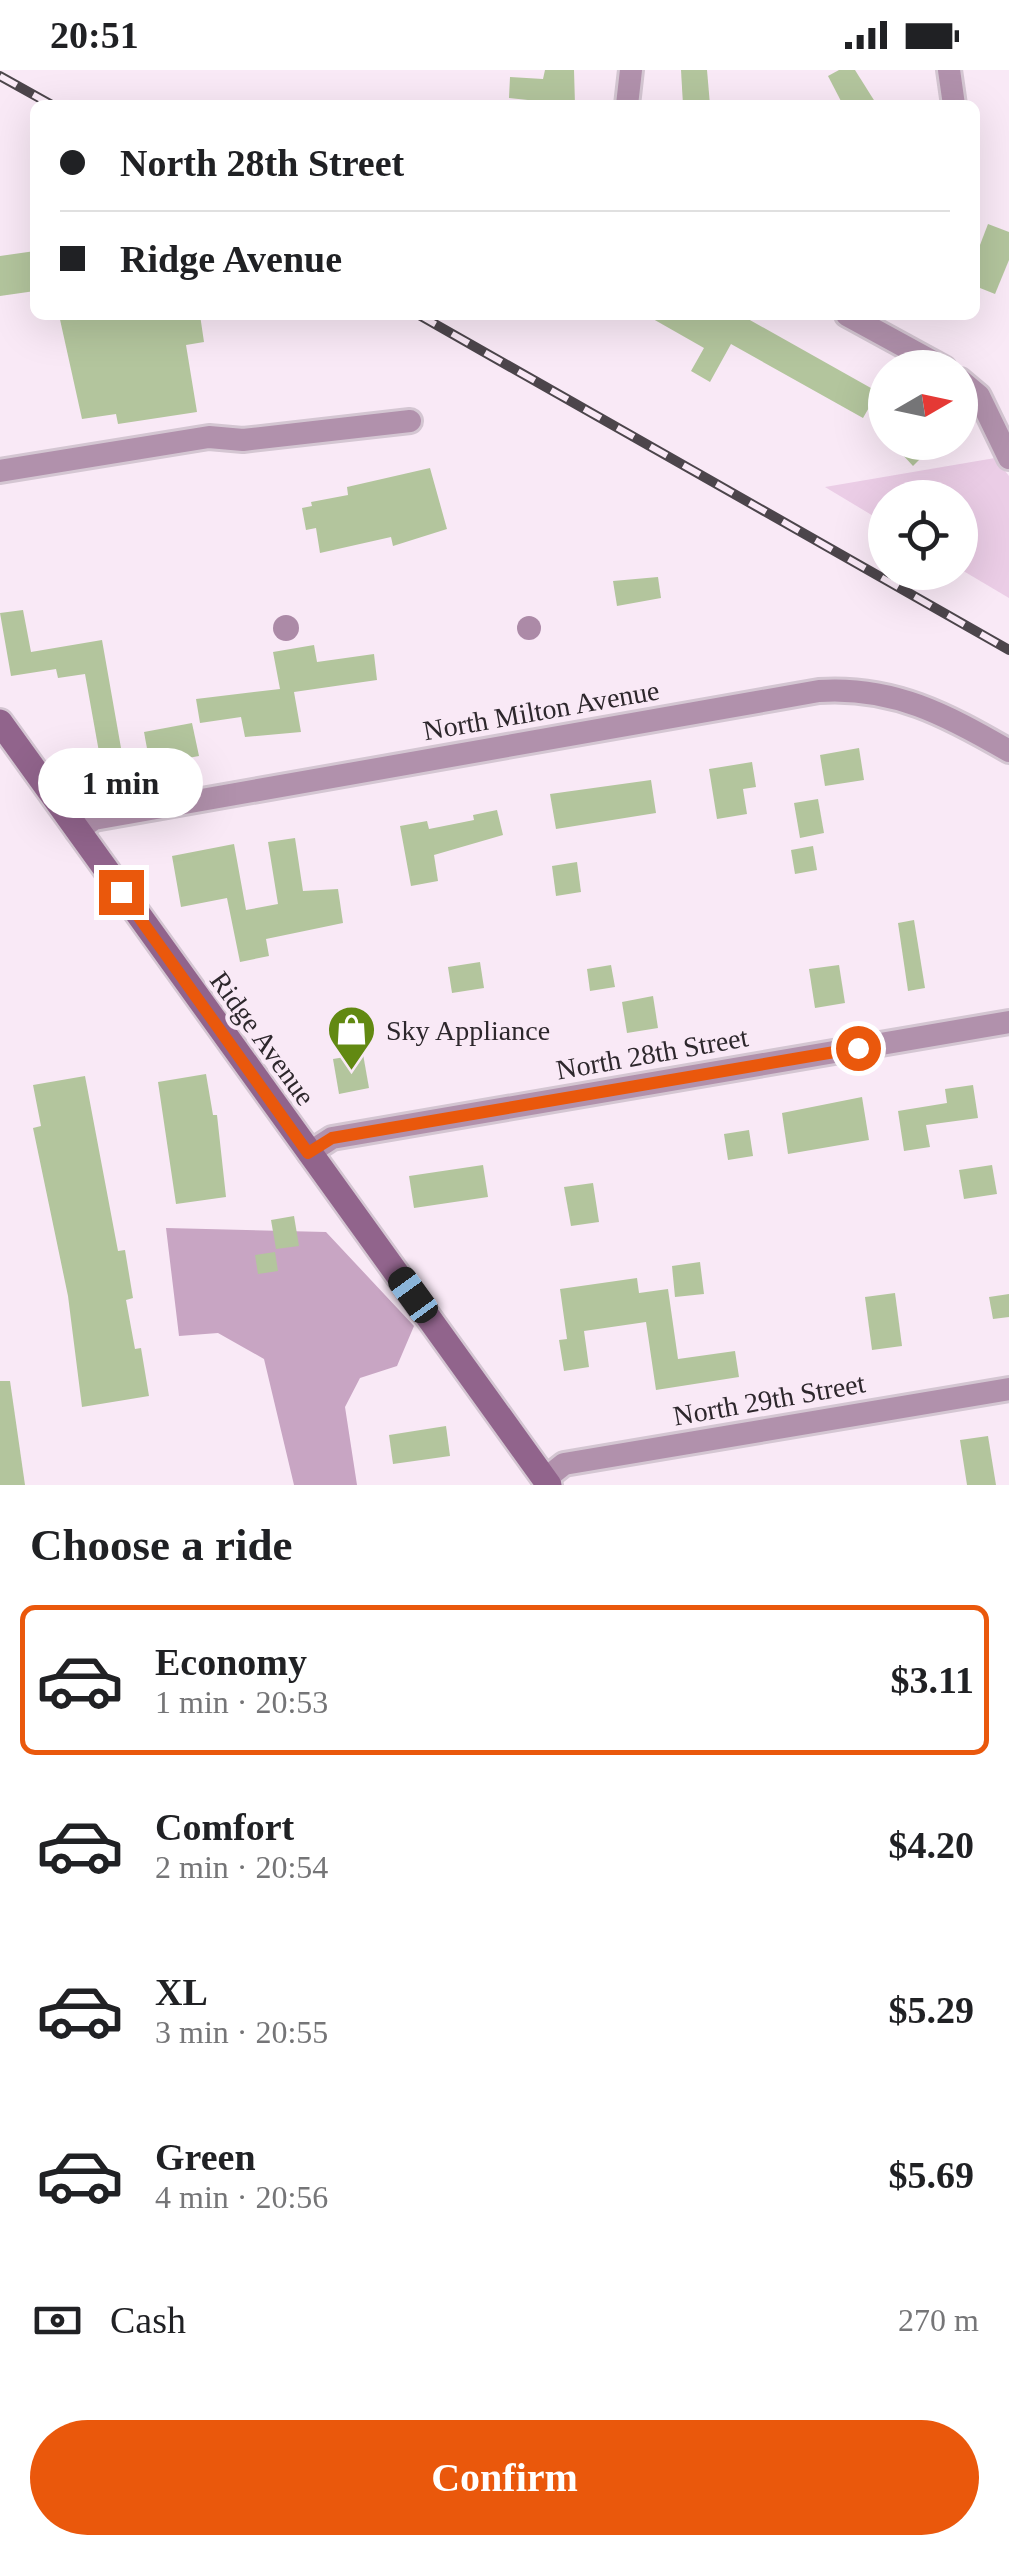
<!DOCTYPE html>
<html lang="en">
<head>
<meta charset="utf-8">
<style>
  :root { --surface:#fff; --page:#f2f2f2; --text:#202124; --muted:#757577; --line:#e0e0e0; --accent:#ea580c }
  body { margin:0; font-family:Georgia,serif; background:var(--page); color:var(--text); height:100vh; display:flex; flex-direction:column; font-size:38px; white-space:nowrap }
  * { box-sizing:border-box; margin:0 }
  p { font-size:32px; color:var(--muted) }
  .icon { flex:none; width:55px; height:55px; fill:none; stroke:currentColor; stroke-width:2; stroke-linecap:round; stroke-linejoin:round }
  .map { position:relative; height:1415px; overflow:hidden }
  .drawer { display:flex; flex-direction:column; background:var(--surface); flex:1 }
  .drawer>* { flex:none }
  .hud { position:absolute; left:30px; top:30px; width:950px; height:220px; border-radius:15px; box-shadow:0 10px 40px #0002; display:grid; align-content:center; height:220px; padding:0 30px; background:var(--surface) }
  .needle { width:65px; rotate:81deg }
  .controls { position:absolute; left:868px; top:280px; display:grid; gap:20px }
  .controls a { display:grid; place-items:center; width:110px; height:110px; border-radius:50%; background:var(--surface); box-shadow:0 10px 40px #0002; font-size:50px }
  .end { position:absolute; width:45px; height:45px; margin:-22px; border:12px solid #ea580c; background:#fff; box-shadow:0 0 0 5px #fff }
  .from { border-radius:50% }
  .bubble { position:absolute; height:70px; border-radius:35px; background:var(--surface); box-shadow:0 10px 40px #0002; font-size:32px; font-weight:700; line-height:70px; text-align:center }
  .car { position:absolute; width:30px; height:60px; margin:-30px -15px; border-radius:12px; box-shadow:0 0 8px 2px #0007; background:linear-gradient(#222 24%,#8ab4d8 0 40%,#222 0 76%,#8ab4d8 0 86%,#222 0) }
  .hud b { display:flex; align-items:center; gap:35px; height:95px; font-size:38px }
  .hud b+b { border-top:2px solid var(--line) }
  .hud i { width:25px; height:25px; background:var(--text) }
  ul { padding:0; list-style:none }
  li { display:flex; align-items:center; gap:30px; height:150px; margin:0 20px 15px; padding:0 10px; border:5px solid transparent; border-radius:15px }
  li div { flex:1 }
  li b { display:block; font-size:38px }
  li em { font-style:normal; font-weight:700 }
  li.current { border-color:var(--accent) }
  li>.icon { width:90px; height:90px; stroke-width:1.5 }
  h2 { padding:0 30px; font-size:45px; line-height:120px }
  .pay { display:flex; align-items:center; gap:25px; height:110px; padding:0 30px; font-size:38px }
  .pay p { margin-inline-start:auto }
  .cta { display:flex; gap:20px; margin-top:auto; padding:20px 30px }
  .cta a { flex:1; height:115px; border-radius:60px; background:var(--accent); color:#fff; font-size:40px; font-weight:700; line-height:115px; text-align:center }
  .status { display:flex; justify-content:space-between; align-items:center; height:70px; padding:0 50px; background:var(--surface); direction:ltr }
  .status svg { height:28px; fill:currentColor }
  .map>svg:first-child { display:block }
</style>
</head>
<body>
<div class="status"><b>20:51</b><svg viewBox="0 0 49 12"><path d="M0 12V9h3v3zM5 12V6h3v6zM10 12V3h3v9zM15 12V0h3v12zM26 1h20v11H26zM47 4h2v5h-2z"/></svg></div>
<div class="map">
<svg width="1009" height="1415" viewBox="0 0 1009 1415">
  <rect width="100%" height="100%" fill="#f9e9f6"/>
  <path fill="#ebcde6" d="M 995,388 L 1009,406 L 1009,528 L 960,499 L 960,428 L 885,428 L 885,453 L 825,417 Z"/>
  <path fill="#c8a5c3" d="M 166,1158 L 326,1162 L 414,1256 L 397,1296 L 360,1308 L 345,1337 L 357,1415 L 294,1415 L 264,1289 L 218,1263 L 179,1266 Z"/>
  <g fill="#ac8aa7">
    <circle cx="286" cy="558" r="13"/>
    <circle cx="529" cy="558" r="12"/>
  </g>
  <g fill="#b3c59d">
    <path d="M 545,0 L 574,0 L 575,35 L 509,28 L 510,7 L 543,9 Z"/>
    <path d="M 681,0 L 707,0 L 710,35 L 683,35 Z"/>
    <path d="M 839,0 L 855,0 L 877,35 L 843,35 L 828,6 Z"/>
    <path d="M 988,154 L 1009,162 L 1009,190 L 995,224 L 975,216 L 975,188 Z"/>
    <path d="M 35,181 L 35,221 L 0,226 L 0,186 Z"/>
    <path d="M 59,245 L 200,245 L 204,272 L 186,275 L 197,342 L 118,354 L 116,344 L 82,349 Z"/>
    <path d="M 646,245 L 741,245 L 878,322 L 863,348 L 731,274 L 710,312 L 691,301 L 704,278 Z"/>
    <path d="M 891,372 L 937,372 L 913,396 Z"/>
    <path d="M 430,398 L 447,459 L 393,476 L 391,467 L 320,483 L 316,458 L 306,460 L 302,438 L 312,436 L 311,432 L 348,425 L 347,417 Z"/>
    <path d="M 658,507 L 661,528 L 617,536 L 613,511 Z"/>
    <path d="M 23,540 L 31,582 L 102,570 L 121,678 L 99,682 L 85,604 L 58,608 L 56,599 L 11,606 L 0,543 Z"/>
    <path d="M 314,575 L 317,592 L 374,584 L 377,610 L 294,622 L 301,662 L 245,667 L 241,647 L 200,653 L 196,629 L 280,619 L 273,582 Z"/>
    <path d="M 192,653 L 199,686 L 150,695 L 144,662 Z"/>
    <path d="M 859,678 L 864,710 L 825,716 L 820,685 Z"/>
    <path d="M 752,692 L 756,717 L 743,719 L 747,744 L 717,749 L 709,699 Z"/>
    <path d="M 651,710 L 656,743 L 556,759 L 550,724 Z"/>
    <path d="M 818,729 L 824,763 L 800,768 L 794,733 Z"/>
    <path d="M 497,740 L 503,765 L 434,785 L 438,811 L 411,816 L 400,756 L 427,751 L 429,759 L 474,750 L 473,745 Z"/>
    <path d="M 295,768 L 303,821 L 338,819 L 343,853 L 266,869 L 269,886 L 240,892 L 227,828 L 181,837 L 172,786 L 234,774 L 246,840 L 278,834 L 268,772 Z"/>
    <path d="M 813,776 L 817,800 L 795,804 L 791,780 Z"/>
    <path d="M 577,792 L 581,822 L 556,826 L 552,796 Z"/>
    <path d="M 914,850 L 925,918 L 908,921 L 898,853 Z"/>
    <path d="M 480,892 L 484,918 L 452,923 L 448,897 Z"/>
    <path d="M 611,895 L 615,917 L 590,921 L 587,899 Z"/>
    <path d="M 839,895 L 845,933 L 815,938 L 809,899 Z"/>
    <path d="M 653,926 L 658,958 L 627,963 L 622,932 Z"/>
    <path d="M 363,984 L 369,1018 L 339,1024 L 333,989 Z"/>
    <path d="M 206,1004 L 213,1045 L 217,1045 L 226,1127 L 176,1134 L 158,1012 Z"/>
    <path d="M 85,1006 L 118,1181 L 125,1180 L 133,1228 L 126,1230 L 135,1279 L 141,1278 L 149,1326 L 82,1337 L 68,1226 L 33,1058 L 41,1056 L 33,1015 Z"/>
    <path d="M 973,1015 L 978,1048 L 926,1055 L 930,1077 L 904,1081 L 898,1041 L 947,1033 L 945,1019 Z"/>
    <path d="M 862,1027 L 869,1070 L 788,1084 L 782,1043 Z"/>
    <path d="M 749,1060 L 753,1086 L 728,1090 L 724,1064 Z"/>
    <path d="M 483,1095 L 488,1127 L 414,1138 L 409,1106 Z"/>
    <path d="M 992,1095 L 997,1124 L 964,1129 L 959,1100 Z"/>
    <path d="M 593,1113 L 599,1152 L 571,1156 L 564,1117 Z"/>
    <path d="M 294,1146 L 299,1176 L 276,1179 L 271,1150 Z"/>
    <path d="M 275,1182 L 278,1201 L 258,1204 L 255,1185 Z"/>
    <path d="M 700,1192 L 704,1224 L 675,1227 L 672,1196 Z"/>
    <path d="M 637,1208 L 639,1223 L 668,1219 L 678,1289 L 735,1281 L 739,1307 L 656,1320 L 646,1252 L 584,1261 L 589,1297 L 564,1301 L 559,1270 L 567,1269 L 560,1219 Z"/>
    <path d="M 895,1223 L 902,1276 L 872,1280 L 865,1227 Z"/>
    <path d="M 1009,1224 L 1009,1247 L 993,1249 L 989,1227 Z"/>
    <path d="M 0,1311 L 10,1311 L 25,1415 L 0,1415 Z"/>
    <path d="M 446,1356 L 450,1386 L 393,1394 L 389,1365 Z"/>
    <path d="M 988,1366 L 996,1415 L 967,1415 L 960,1370 Z"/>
  </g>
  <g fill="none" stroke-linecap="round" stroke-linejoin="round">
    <defs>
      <g id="street">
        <path d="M 949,0 L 954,35"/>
        <path d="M 627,35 L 631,0"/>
        <path d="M 847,245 L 944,298"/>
        <path d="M 960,310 L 979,326 L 1009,388"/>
        <path d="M 0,401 L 209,367 L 243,370 L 410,351"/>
        <path d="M 77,761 L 94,749 L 819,621 C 893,616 947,645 1009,681"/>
        <path d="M 309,1083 L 332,1068 L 1009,952"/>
        <path d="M 545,1409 L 564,1394 L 1009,1319"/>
      </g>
      <path id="secondary" d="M 0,652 L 549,1415"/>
    </defs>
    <use href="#street" stroke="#d4c6d2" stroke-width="28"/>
    <use href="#secondary" stroke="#d4c6d2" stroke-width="30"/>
    <use href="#street" stroke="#b191ac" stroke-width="22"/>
    <use href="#secondary" stroke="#91648c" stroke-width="25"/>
    <defs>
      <g id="rail">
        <path d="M 0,6 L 52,35"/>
        <path d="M 419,245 L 1009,580"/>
      </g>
    </defs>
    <use href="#rail" stroke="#4c454b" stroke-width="10"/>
    <use href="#rail" stroke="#f9e9f6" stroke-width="6" stroke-dasharray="19" stroke-linecap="butt"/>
  </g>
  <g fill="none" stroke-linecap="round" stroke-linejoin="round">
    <path stroke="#ea580c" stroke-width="12" d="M 121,822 L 308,1083 L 332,1068 L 858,978"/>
  </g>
  <defs>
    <symbol id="shop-pin" viewBox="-11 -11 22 30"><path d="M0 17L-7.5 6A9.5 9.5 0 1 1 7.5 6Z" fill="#628912" stroke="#f9e9f6"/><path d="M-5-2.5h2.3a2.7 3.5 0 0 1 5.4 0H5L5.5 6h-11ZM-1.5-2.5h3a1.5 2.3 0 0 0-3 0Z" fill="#fff"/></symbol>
  </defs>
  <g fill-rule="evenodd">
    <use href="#shop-pin" x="324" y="932" width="55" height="75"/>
  </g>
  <g text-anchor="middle" stroke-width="9" stroke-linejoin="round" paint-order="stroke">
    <g font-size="28" fill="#2d272c" stroke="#f9e9f6">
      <text transform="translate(541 640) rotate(-10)" y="10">North Milton Avenue</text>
      <text transform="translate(263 968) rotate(54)" y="10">Ridge Avenue</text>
      <text transform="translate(652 983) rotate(-10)" y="10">North 28th Street</text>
      <text transform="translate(769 1329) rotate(-10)" y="10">North 29th Street</text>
    </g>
    <g font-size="28" fill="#2d272c" stroke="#f9e9f6" text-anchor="start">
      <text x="386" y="970">Sky Appliance</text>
    </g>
  </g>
</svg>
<div class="controls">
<a><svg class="needle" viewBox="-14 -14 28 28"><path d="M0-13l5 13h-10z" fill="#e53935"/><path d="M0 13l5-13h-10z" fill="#757577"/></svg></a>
<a><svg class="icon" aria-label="locate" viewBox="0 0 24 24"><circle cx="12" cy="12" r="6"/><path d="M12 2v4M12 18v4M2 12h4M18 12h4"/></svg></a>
</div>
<i class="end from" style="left:858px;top:978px"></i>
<i class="end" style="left:121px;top:822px"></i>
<div class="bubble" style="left:38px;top:678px;width:165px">1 min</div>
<i class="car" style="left:413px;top:1225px;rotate:324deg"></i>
<div class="hud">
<b><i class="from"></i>North 28th Street</b>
<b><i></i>Ridge Avenue</b>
</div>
</div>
<section class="drawer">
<h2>Choose a ride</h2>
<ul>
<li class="current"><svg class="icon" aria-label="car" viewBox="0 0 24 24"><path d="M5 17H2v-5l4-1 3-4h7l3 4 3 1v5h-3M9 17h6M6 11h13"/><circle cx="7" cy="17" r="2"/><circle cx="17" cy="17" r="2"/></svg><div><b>Economy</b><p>1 min · 20:53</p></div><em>$3.11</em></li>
<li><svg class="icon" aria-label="car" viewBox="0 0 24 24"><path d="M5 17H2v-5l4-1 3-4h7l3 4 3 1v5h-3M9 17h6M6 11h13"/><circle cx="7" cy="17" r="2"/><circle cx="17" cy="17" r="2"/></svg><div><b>Comfort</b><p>2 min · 20:54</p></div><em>$4.20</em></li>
<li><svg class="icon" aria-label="car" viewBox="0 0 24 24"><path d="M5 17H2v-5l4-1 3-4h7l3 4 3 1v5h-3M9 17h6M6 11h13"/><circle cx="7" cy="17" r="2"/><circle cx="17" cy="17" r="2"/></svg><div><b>XL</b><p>3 min · 20:55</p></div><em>$5.29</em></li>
<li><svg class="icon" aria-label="car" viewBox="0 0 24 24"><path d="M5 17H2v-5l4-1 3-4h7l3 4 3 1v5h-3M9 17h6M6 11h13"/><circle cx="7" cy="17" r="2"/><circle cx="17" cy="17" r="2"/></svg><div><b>Green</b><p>4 min · 20:56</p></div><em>$5.69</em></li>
</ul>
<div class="pay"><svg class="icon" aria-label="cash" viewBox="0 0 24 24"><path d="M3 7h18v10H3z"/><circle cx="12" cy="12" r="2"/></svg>Cash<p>270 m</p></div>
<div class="cta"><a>Confirm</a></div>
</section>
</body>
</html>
